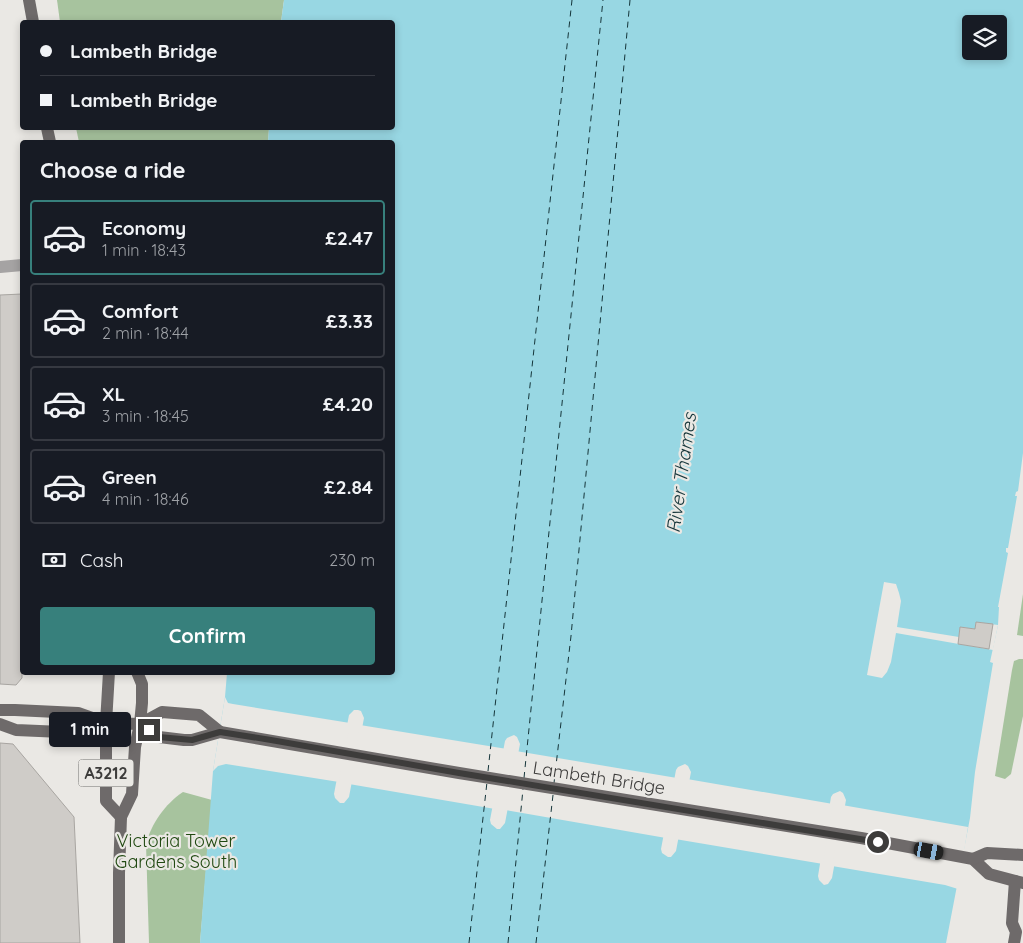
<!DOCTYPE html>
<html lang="en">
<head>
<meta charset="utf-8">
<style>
  :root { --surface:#171b24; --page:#242831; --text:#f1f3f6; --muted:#9ea1a6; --line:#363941; --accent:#37807c }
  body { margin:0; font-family:Quicksand,sans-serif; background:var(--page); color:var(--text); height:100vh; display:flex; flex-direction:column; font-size:19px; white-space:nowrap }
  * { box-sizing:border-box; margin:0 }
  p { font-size:16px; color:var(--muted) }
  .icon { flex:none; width:28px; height:28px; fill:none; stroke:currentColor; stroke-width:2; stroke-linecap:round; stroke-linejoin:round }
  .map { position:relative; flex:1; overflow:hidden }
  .panel { position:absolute; left:20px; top:140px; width:375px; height:535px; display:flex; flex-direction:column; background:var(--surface); border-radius:5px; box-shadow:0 2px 8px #0003 }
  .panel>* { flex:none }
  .banner { position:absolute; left:20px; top:20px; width:375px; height:110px; border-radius:5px; box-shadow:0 2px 8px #0003; display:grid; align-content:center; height:110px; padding:0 20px; background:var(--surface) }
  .buttons { position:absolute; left:962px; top:15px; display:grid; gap:10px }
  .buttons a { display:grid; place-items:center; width:45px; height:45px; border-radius:5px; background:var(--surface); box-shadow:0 2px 8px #0003; font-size:25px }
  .end { position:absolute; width:22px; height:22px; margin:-11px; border:6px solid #3d3c3b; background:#fff; box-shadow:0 0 0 2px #fff }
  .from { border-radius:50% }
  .bubble { position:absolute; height:35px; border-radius:5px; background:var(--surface); box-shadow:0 2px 8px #0003; font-size:16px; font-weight:700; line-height:35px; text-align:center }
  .car { position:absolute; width:15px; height:30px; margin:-15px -8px; border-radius:6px; box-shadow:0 0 4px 1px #0007; background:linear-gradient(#222 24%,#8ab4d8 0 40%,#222 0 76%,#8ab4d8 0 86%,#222 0) }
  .banner b { display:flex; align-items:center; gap:18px; height:48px; font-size:19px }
  .banner b+b { border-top:1px solid var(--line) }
  .banner i { width:12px; height:12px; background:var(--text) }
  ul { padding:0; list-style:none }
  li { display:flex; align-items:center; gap:15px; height:75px; margin:0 10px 8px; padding:0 10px; border:2px solid var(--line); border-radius:5px }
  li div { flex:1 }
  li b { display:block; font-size:19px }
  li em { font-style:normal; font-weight:700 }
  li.on { border-color:var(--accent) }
  li>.icon { width:45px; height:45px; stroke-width:1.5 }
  h2 { padding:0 20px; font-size:22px; line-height:60px }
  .pay { display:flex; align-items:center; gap:12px; height:55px; padding:0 20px; font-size:19px }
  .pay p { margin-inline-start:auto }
  .button { display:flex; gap:10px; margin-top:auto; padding:10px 20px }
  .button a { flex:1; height:58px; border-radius:5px; background:var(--accent); color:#fff; font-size:20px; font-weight:700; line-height:58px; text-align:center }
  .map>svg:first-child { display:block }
</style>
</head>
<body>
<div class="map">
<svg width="1023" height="943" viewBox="0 0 1023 943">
  <rect width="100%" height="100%" fill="#eae8e4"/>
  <g fill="#a7c39e">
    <path d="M 57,0 L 284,0 L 281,22 L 60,22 Z"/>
    <path d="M 76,128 L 269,128 L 268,142 L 79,142 Z"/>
    <path d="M 1023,594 L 1023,636 L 1017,635 Z"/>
    <path d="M 1019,659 L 1023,659 L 1023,716 L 1011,774 L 1005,779 L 995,776 L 1012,670 L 1014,661 Z"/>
    <path d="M 183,792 L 212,800 L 200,943 L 149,943 L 146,844 C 151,824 165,804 183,792 Z"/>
  </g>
  <path fill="#98d7e3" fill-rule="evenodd" d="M 284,0 L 1023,0 L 1023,453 L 1018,491 L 1016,492 L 1015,496 L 1017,496 L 1008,548 L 1006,548 L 1006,552 L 1008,553 L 998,607 L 999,607 L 998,625 L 990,662 L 993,663 L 975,772 L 970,818 L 946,943 L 200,943 L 213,771 L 225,697 L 227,673 L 392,672 L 392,142 L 268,142 L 269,128 L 392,128 L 392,22 L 281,22 ZM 971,24 L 999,24 L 999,51 L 971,51 ZM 354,710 L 358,710 L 361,711 L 364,718 L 349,797 L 344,803 L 340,803 L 335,798 L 334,794 L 349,715 ZM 514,735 L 517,737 L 520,744 L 505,823 L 500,829 L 497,829 L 491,824 L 490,820 L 505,741 L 507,738 ZM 685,764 L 688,766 L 691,772 L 676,851 L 671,857 L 668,857 L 662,853 L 661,849 L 676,770 L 678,767 ZM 840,791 L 843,793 L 846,800 L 832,878 L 828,884 L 824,885 L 819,880 L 818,876 L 831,797 L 833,794 Z"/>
  <g fill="#eae8e4">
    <path d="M 884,582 L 896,584 L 899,593 L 901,601 L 897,627 L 959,637 L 960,627 L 975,629 L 976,622 L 998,625 L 993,650 L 896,633 L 891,662 L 887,672 L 882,678 L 867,675 Z"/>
    <path d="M 225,697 L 228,703 L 233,704 L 350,723 L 339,782 L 226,764 L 218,766 L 213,771 Z"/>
    <path d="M 360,725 L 507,749 L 495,809 L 349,784 Z"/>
    <path d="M 516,751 L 677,778 L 666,838 L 505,810 Z"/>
    <path d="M 687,779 L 833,804 L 823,864 L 675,839 Z"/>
    <path d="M 842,805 L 968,827 L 958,889 L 945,885 L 832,866 Z"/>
  </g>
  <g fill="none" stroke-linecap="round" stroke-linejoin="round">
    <g stroke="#15353a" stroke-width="1" stroke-dasharray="6 5" stroke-linecap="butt">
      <path d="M 488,771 L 572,0"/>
      <path d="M 524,778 L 603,0"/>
      <path d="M 554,783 L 571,636 L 630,0"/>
      <path d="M 469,943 L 487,782"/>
      <path d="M 508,943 L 523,789"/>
      <path d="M 536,943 L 553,795"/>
    </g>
  </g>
  <g fill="#cfccc8" stroke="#a8a5a1">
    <path d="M 22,294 L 22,678 L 16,685 L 0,684 L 0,295 Z"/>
    <path d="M 976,622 L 993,624 L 989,649 L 958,644 L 960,627 L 975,629 Z"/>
    <path d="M 0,743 L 13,744 L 74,817 L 80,943 L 0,943 Z"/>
  </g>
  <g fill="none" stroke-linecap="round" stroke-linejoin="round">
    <path stroke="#a5a3a3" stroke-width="12" d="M 0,267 L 22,265"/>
    <g stroke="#6e6a6a" stroke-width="12">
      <path d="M 29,0 L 33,22"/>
      <path d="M 47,128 L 50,142"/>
      <path d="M 109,672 L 106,723 L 106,801 L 121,817"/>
      <path d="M 0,710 L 15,710 L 78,713 L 106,723 L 140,724 L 162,712 L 199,715 L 220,732"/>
      <path d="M 0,724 L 16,730 L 85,733 L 106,723"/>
      <path d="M 140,724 L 159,737 L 184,740 L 192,740 L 220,732 L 459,773 L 861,838 L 973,859 L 989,874 L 1023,883"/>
      <path d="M 973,859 L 987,853 L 1023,855"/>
      <path d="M 119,943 L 119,873 L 121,817 L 132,794 L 135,747 L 140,724 L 142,703 L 142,684 L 137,672"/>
      <path d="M 1014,943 L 1016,932 L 1012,923 L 1015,881"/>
    </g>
  </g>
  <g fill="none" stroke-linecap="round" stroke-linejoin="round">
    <path stroke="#3d3c3b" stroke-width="6" d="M 149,730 L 159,737 L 192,740 L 220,732 L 271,740 L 459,773 L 878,842"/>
  </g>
  <g text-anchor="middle" stroke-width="4.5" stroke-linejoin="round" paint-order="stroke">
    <rect fill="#eae8e4" stroke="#71706e" stroke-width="1" x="78.5" y="759.5" width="55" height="27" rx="4"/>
    <g font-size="16" font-weight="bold" fill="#3d3c3b">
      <text x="106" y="779">A3212</text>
    </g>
    <g font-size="18" fill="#3d3c3b" stroke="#eae8e4">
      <text transform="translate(599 778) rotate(9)" y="6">Lambeth Bridge</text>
    </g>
    <g font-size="18" fill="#204911" stroke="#eae8e4">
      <text x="176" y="847">Victoria Tower<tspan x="176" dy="21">Gardens South</tspan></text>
    </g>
    <g font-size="19" font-style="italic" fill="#15353a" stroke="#eae8e4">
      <text transform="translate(681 473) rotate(-82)" y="7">River Thames</text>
    </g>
  </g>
</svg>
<div class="buttons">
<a><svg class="icon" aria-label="layers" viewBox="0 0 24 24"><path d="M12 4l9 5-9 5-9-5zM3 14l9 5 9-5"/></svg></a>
</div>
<i class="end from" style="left:878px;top:842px"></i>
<i class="end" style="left:149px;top:730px"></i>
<div class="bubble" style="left:49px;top:712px;width:82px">1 min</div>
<i class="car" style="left:929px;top:851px;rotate:100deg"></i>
<div class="banner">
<b><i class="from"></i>Lambeth Bridge</b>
<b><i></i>Lambeth Bridge</b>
</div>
<section class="panel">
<h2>Choose a ride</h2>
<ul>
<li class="on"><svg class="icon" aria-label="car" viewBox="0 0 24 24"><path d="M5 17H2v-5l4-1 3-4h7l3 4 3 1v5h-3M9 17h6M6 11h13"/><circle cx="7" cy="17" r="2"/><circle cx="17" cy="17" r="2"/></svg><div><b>Economy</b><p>1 min · 18:43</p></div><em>£2.47</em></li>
<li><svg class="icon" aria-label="car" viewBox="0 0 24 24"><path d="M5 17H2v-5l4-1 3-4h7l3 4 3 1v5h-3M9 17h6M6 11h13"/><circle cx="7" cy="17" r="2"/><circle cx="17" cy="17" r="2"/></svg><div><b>Comfort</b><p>2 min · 18:44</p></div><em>£3.33</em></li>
<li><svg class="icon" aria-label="car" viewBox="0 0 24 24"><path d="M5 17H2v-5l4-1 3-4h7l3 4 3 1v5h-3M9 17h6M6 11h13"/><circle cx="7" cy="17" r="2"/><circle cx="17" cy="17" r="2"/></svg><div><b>XL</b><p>3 min · 18:45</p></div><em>£4.20</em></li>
<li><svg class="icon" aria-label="car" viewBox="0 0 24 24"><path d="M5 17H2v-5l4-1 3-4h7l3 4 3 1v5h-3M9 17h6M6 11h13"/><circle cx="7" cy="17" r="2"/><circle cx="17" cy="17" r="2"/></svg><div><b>Green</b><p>4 min · 18:46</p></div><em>£2.84</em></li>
</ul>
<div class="pay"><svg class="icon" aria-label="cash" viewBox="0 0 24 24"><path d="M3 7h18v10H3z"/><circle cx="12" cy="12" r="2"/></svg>Cash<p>230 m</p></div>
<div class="button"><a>Confirm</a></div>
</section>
</div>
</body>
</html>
